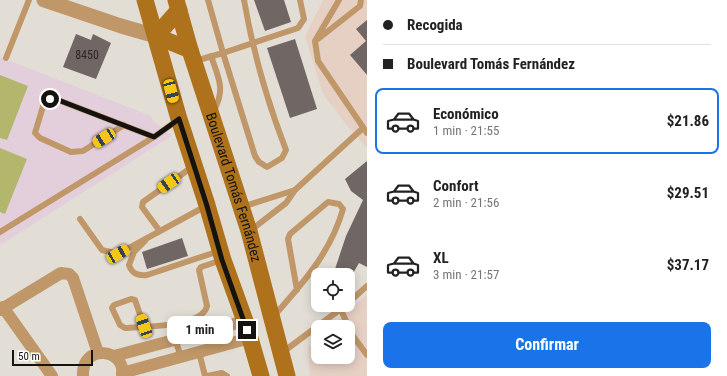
<!DOCTYPE html>
<html lang="es">
<head>
<meta charset="utf-8">
<style>
  :root { --surface:#fff; --page:#f6f6f6; --text:#222; --muted:#767676; --line:#e0e0e0; --accent:#1a73e8 }
  body { margin:0; font-family:"Roboto Condensed",sans-serif; background:var(--page); color:var(--text); height:100vh; display:flex; flex-direction:column; font-size:15px; white-space:nowrap }
  * { box-sizing:border-box; margin:0 }
  p { font-size:13px; color:var(--muted) }
  .icon { flex:none; width:22px; height:22px; fill:none; stroke:currentColor; stroke-width:2; stroke-linecap:round; stroke-linejoin:round }
  .map { position:relative; flex:1; overflow:hidden }
  .drawer { display:flex; flex-direction:column; background:var(--surface); width:360px }
  .drawer>* { flex:none }
  .banner { display:grid; align-content:center; height:88px; padding:0 16px; background:var(--surface) }
  .buttons { position:absolute; left:311px; top:268px; display:grid; gap:8px }
  .buttons a { display:grid; place-items:center; width:44px; height:44px; border-radius:8px; background:var(--surface); box-shadow:0 2px 10px #0003; font-size:20px }
  .scale { position:absolute; left:12px; bottom:10px; width:81px; box-sizing:border-box; padding-left:4px; border:2px solid #151310; border-top:0; font-size:11px; line-height:14px; white-space:nowrap; color:#151310; -webkit-text-stroke:3px #fff; paint-order:stroke }
  .end { position:absolute; width:18px; height:18px; margin:-9px; border:5px solid #151310; background:#fff; box-shadow:0 0 0 2px #fff }
  .from { border-radius:50% }
  .bubble { position:absolute; height:28px; border-radius:8px; background:var(--surface); box-shadow:0 2px 10px #0003; font-size:13px; font-weight:700; line-height:28px; text-align:center }
  .car { position:absolute; width:12px; height:24px; margin:-12px -6px; border-radius:5px; box-shadow:0 0 3px 1px #0007; background:linear-gradient(#f5c518 24%,#345 0 40%,#f5c518 0 76%,#345 0 86%,#f5c518 0) }
  .banner b { display:flex; align-items:center; gap:14px; height:38px; font-size:15px }
  .banner b+b { border-top:1px solid var(--line) }
  .banner i { width:10px; height:10px; background:var(--text) }
  ul { padding:0; list-style:none }
  li { display:flex; align-items:center; gap:12px; height:66px; margin:0 8px 6px; padding:0 8px; border:2px solid transparent; border-radius:8px }
  li div { flex:1 }
  li b { display:block; font-size:15px }
  li em { font-style:normal; font-weight:700 }
  li.active { border-color:var(--accent) }
  li>.icon { width:36px; height:36px; stroke-width:1.5 }
  .cta { display:flex; gap:8px; margin-top:auto; padding:8px 16px }
  .cta a { flex:1; height:46px; border-radius:8px; background:var(--accent); color:#fff; font-size:16px; font-weight:700; line-height:46px; text-align:center }
  main { display:flex; flex:1; min-height:0 }
  .map>svg:first-child { display:block }
</style>
</head>
<body>
<main>
<div class="map">
<svg width="367" height="376" viewBox="0 0 367 376">
  <rect width="100%" height="100%" fill="#e3ded5"/>
  <g fill="#e6d0c4">
    <path d="M 323,0 L 367,0 L 367,148 L 345,123 L 323,94 L 305,36 Z"/>
    <path d="M 367,294 L 367,376 L 310,376 L 308,347 L 318,339 L 318,357 L 348,357 L 348,327 L 331,327 Z"/>
  </g>
  <path fill="#e3cedc" d="M 0,57 L 151,116 L 153,121 L 172,136 L 0,245 Z"/>
  <g fill="#b3b76d">
    <path d="M 0,75 L 28,86 L 7,140 L 0,138 Z"/>
    <path d="M 0,148 L 27,159 L 5,214 L 0,212 Z"/>
  </g>
  <g fill="#706664">
    <path d="M 254,0 L 284,0 L 291,22 L 265,31 Z"/>
    <path d="M 367,20 L 367,75 L 350,55 L 366,41 L 356,29 Z"/>
    <path d="M 76,34 L 91,40 L 93,34 L 111,43 L 96,79 L 63,67 Z"/>
    <path d="M 295,39 L 317,109 L 290,118 L 267,48 Z"/>
    <path d="M 367,161 L 367,267 L 359,263 L 352,275 L 333,275 L 346,236 L 363,200 L 351,191 L 345,179 Z"/>
    <path d="M 182,238 L 188,256 L 147,269 L 142,252 Z"/>
  </g>
  <g fill="none" stroke-linecap="round" stroke-linejoin="round">
    <g stroke="#c09768" stroke-width="6">
      <path d="M 208,0 L 223,53 L 298,28 L 304,19 L 300,0"/>
      <path d="M 339,0 L 315,41 L 318,61 L 367,133"/>
      <path d="M 318,39 L 360,6 L 361,0"/>
      <path d="M 211,56 C 219,79 226,90 213,112"/>
      <path d="M 6,58 L 29,0"/>
      <path d="M 195,61 L 223,53 L 255,156 L 259,162 L 267,167 L 282,158 L 286,150 C 267,101 253,52 244,0"/>
      <path d="M 124,125 L 83,151 L 71,152 L 40,138 L 35,133 L 44,103 L 53,98 L 154,137"/>
      <path d="M 242,207 L 295,190"/>
      <path d="M 80,219 L 102,250 L 118,254 L 206,206"/>
      <path d="M 159,230 L 142,207 L 143,202 L 192,167"/>
      <path d="M 251,230 L 286,203 L 295,190 L 363,128"/>
      <path d="M 0,232 L 154,137 L 178,120"/>
      <path d="M 145,241 L 134,252 L 129,265 C 132,274 138,276 147,275 L 219,251"/>
      <path d="M 348,303 L 367,286"/>
      <path d="M 341,310 L 353,336 L 367,355"/>
      <path d="M 274,316 C 303,283 331,252 343,209 L 339,204 L 328,202 L 290,234 L 288,239 L 297,290"/>
      <path d="M 144,326 L 135,300 L 131,299 L 114,305 L 112,308 L 120,325 L 125,328 C 144,326 202,328 207,306 L 199,270 L 201,267 L 222,260"/>
      <path d="M 175,339 L 181,357"/>
      <path d="M 199,352 L 205,376"/>
      <path d="M 283,352 L 346,305"/>
      <path d="M 207,376 L 222,373 L 227,376"/>
    </g>
    <g stroke="#c09768" stroke-width="12">
      <path d="M 3,307 L 52,376"/>
      <path d="M 0,310 L 61,273 L 69,274 L 73,278 L 98,353"/>
      <path d="M 114,356 L 245,321"/>
      <path d="M 122,373 L 250,338"/>
      <path d="M 83,376 C 81,343 127,348 122,376"/>
    </g>
    <path stroke="#c09768" stroke-width="15" d="M 44,0 L 121,26 L 156,36"/>
    <g stroke="#af721c" stroke-width="17">
      <path d="M 145,0 L 179,119 L 207,205 L 223,260 L 245,321 L 261,376"/>
      <path id="s1" d="M 176,0 L 190,50 L 249,231 L 287,376"/>
      <path d="M 179,10 L 156,36 L 190,50"/>
    </g>
  </g>
  <g fill="none" stroke-linecap="round" stroke-linejoin="round">
    <path stroke="#151310" stroke-width="5" d="M 50,99 L 53,98 L 154,137 L 179,119 L 207,206 L 222,260 L 247,330"/>
  </g>
  <g text-anchor="middle" stroke-width="3.5" stroke-linejoin="round" paint-order="stroke">
    <g font-size="12" fill="#2c2825">
      <text x="87" y="59">8450</text>
    </g>
    <g font-size="14" fill="#151310" stroke="#fff">
      <text dy="5" stroke="none"><textPath href="#s1" startOffset="196">Boulevard Tomás Fernández</textPath></text>
    </g>
  </g>
</svg>
<div class="buttons">
<a><svg class="icon" aria-label="locate" viewBox="0 0 24 24"><circle cx="12" cy="12" r="6"/><path d="M12 2v4M12 18v4M2 12h4M18 12h4"/></svg></a>
<a><svg class="icon" aria-label="layers" viewBox="0 0 24 24"><path d="M12 4l9 5-9 5-9-5zM3 14l9 5 9-5"/></svg></a>
</div>
<div class="scale">50 m</div>
<i class="end from" style="left:50px;top:99px"></i>
<i class="end" style="left:247px;top:330px"></i>
<div class="bubble" style="left:167px;top:316px;width:66px">1 min</div>
<i class="car" style="left:171px;top:91px;rotate:165deg"></i>
<i class="car" style="left:104px;top:138px;rotate:238deg"></i>
<i class="car" style="left:169px;top:183px;rotate:236deg"></i>
<i class="car" style="left:118px;top:254px;rotate:60deg"></i>
<i class="car" style="left:144px;top:326px;rotate:341deg"></i>
</div>
<section class="drawer">
<div class="banner">
<b><i class="from"></i>Recogida</b>
<b><i></i>Boulevard Tomás Fernández</b>
</div>
<ul>
<li class="active"><svg class="icon" aria-label="car" viewBox="0 0 24 24"><path d="M5 17H2v-5l4-1 3-4h7l3 4 3 1v5h-3M9 17h6M6 11h13"/><circle cx="7" cy="17" r="2"/><circle cx="17" cy="17" r="2"/></svg><div><b>Económico</b><p>1 min · 21:55</p></div><em>$21.86</em></li>
<li><svg class="icon" aria-label="car" viewBox="0 0 24 24"><path d="M5 17H2v-5l4-1 3-4h7l3 4 3 1v5h-3M9 17h6M6 11h13"/><circle cx="7" cy="17" r="2"/><circle cx="17" cy="17" r="2"/></svg><div><b>Confort</b><p>2 min · 21:56</p></div><em>$29.51</em></li>
<li><svg class="icon" aria-label="car" viewBox="0 0 24 24"><path d="M5 17H2v-5l4-1 3-4h7l3 4 3 1v5h-3M9 17h6M6 11h13"/><circle cx="7" cy="17" r="2"/><circle cx="17" cy="17" r="2"/></svg><div><b>XL</b><p>3 min · 21:57</p></div><em>$37.17</em></li>
</ul>
<div class="cta"><a>Confirmar</a></div>
</section>
</main>
</body>
</html>
